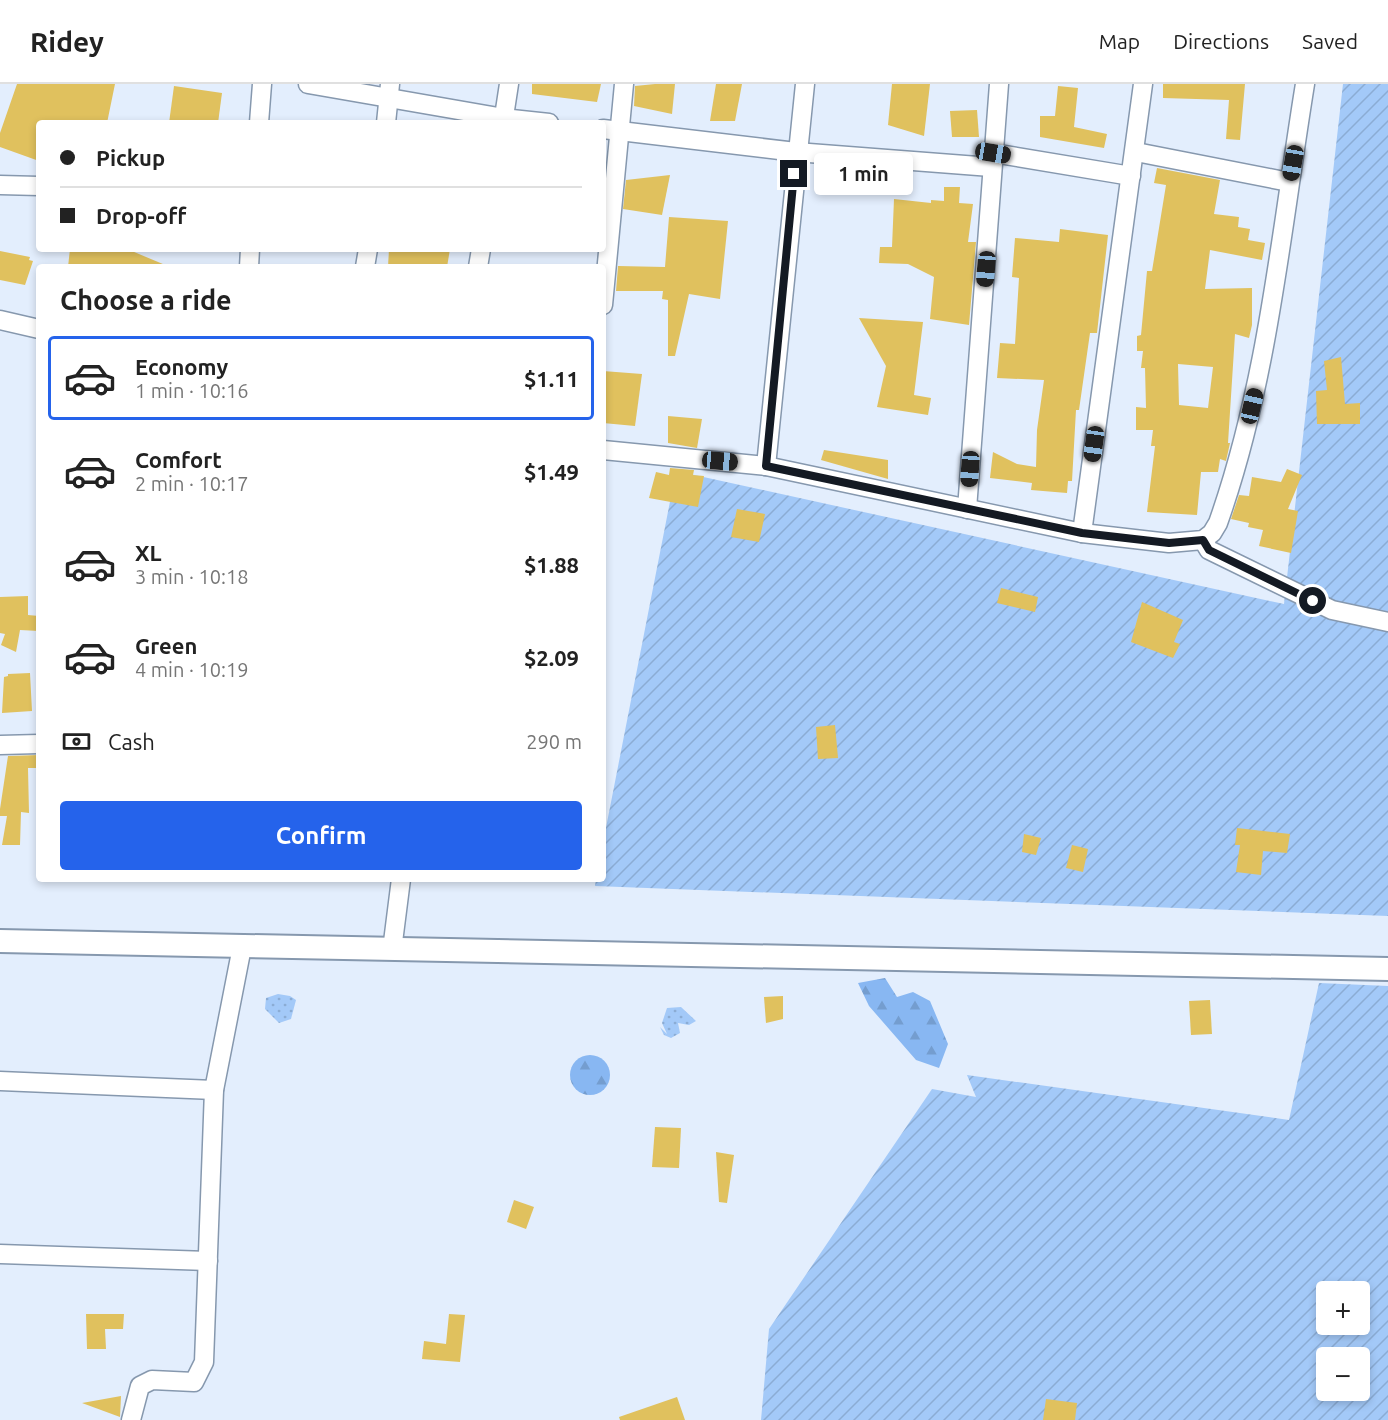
<!DOCTYPE html>
<html lang="en">
<head>
<meta charset="utf-8">
<style>
  :root { --surface:#fff; --page:#f6f6f6; --text:#222; --muted:#767676; --line:#e0e0e0; --accent:#2563eb }
  body { margin:0; font-family:Ubuntu,sans-serif; background:var(--page); color:var(--text); height:100vh; display:flex; flex-direction:column; font-size:22px; white-space:nowrap }
  * { box-sizing:border-box; margin:0 }
  p { font-size:20px; color:var(--muted) }
  .icon { flex:none; width:33px; height:33px; fill:none; stroke:currentColor; stroke-width:2; stroke-linecap:round; stroke-linejoin:round }
  .map { position:relative; flex:1; overflow:hidden }
  .details { position:absolute; left:36px; top:180px; width:570px; height:618px; display:flex; flex-direction:column; background:var(--surface); border-radius:6px; box-shadow:0 3px 9px #0003 }
  .details>* { flex:none }
  .guide { position:absolute; left:36px; top:36px; width:570px; height:132px; border-radius:6px; box-shadow:0 3px 9px #0003; display:grid; align-content:center; height:132px; padding:0 24px; background:var(--surface) }
  .buttons { position:absolute; left:1316px; top:1197px; display:grid; gap:12px }
  .buttons a { display:grid; place-items:center; width:54px; height:54px; border-radius:6px; background:var(--surface); box-shadow:0 3px 9px #0003; font-size:30px }
  .end { position:absolute; width:27px; height:27px; margin:-14px; border:8px solid #141a23; background:#fff; box-shadow:0 0 0 3px #fff }
  .from { border-radius:50% }
  .bubble { position:absolute; height:42px; border-radius:6px; background:var(--surface); box-shadow:0 3px 9px #0003; font-size:20px; font-weight:700; line-height:42px; text-align:center }
  .car { position:absolute; width:18px; height:36px; margin:-18px -9px; border-radius:8px; box-shadow:0 0 4px 2px #0007; background:linear-gradient(#222 24%,#8ab4d8 0 40%,#222 0 76%,#8ab4d8 0 86%,#222 0) }
  .guide b { display:flex; align-items:center; gap:21px; height:57px; font-size:22px }
  .guide b+b { border-top:2px solid var(--line) }
  .guide i { width:15px; height:15px; background:var(--text) }
  ul { padding:0; list-style:none }
  li { display:flex; align-items:center; gap:18px; height:84px; margin:0 12px 9px; padding:0 12px; border:3px solid transparent; border-radius:6px }
  li div { flex:1 }
  li b { display:block; font-size:22px }
  li em { font-style:normal; font-weight:700 }
  li.on { border-color:var(--accent) }
  li>.icon { width:54px; height:54px; stroke-width:1.5 }
  h2 { padding:0 24px; font-size:27px; line-height:72px }
  .pay { display:flex; align-items:center; gap:15px; height:66px; padding:0 24px; font-size:22px }
  .pay p { margin-inline-start:auto }
  .primary-button { display:flex; gap:12px; margin-top:auto; padding:12px 24px }
  .primary-button a { flex:1; height:69px; border-radius:6px; background:var(--accent); color:#fff; font-size:24px; font-weight:700; line-height:69px; text-align:center }
  header { display:flex; align-items:center; gap:36px; box-sizing:border-box; height:84px; padding:0 30px; background:var(--surface); border-bottom:2px solid var(--line) }
  header strong { font-size:28px }
  nav { display:flex; gap:33px; margin-inline-start:auto; font-size:21px }
  .map>svg:first-child { display:block }
</style>
</head>
<body>
<header>
<strong>Ridey</strong>
<nav><a>Map</a><a>Directions</a><a>Saved</a></nav>
</header>
<div class="map">
<svg width="1388" height="1336" viewBox="0 0 1388 1336">
  <defs>
    <pattern id="grass-dots" width="8" height="8" patternUnits="userSpaceOnUse" patternTransform="scale(1.5)"><rect width="8" height="8" fill="#a3c9f8"/><path d="M2 2h.1M6 6h.1" fill="none" stroke="#8bacd4" stroke-width="1.8" stroke-linecap="round"/></pattern>
    <pattern id="forest-firs" width="22" height="20" patternUnits="userSpaceOnUse" patternTransform="scale(1.5)"><rect width="22" height="20" fill="#88b7f2"/><path d="M5 1l3.5 6h-7zM16 11l3.5 6h-7z" fill="#749dcf"/></pattern>
    <pattern id="garden-furrows" width="10" height="10" patternUnits="userSpaceOnUse" patternTransform="scale(1.5)"><rect width="10" height="10" fill="#a3c9f8"/><path d="M-1 1l2-2M0 10L10 0M9 11l2-2" fill="none" stroke="#8bacd4"/></pattern>
  </defs>
  <rect width="100%" height="100%" fill="#e3eefd"/>
  <g fill="url(#grass-dots)">
    <path d="M 278,910 L 290,912 L 296,916 L 291,935 L 279,939 L 265,925 L 266,914 Z"/>
    <path d="M 681,923 L 696,937 L 689,941 L 678,939 L 680,949 L 671,954 L 664,951 L 660,943 L 667,950 L 662,939 L 667,924 Z"/>
  </g>
  <g fill="url(#forest-firs)">
    <path d="M 885,894 L 897,913 L 913,908 L 930,917 L 948,960 L 939,984 L 916,976 L 869,922 L 858,899 Z"/>
    <circle cx="590" cy="991" r="20"/>
  </g>
  <g fill="url(#garden-furrows)" fill-rule="evenodd">
    <path d="M 1343,0 L 1388,0 L 1388,832 L 595,802 L 596,795 L 603,795 L 603,759 L 676,387 L 1284,520 Z"/>
    <path d="M 1319,899 L 1388,902 L 1388,1336 L 761,1336 L 769,1245 L 932,1005 L 976,1013 L 967,991 L 1289,1036 ZM 1326,1208 L 1359,1208 L 1359,1240 L 1326,1240 ZM 1326,1274 L 1359,1274 L 1359,1306 L 1326,1306 Z"/>
  </g>
  <g fill="#e0c15e" fill-rule="evenodd">
    <path d="M 17,0 L 115,0 L 107,39 L 39,39 L 39,77 L 0,63 L 0,49 Z"/>
    <path d="M 532,0 L 601,0 L 597,18 L 532,10 Z"/>
    <path d="M 655,0 L 675,0 L 672,30 L 634,22 L 635,2 Z"/>
    <path d="M 716,0 L 742,0 L 735,37 L 710,37 Z"/>
    <path d="M 892,0 L 930,0 L 924,52 L 888,41 Z"/>
    <path d="M 1163,0 L 1245,0 L 1240,56 L 1226,55 L 1229,16 L 1163,14 Z"/>
    <path d="M 174,2 L 222,9 L 218,39 L 169,39 Z"/>
    <path d="M 1058,2 L 1078,4 L 1074,43 L 1107,50 L 1104,64 L 1040,53 L 1040,32 L 1055,32 Z"/>
    <path d="M 977,26 L 979,53 L 952,53 L 950,27 Z"/>
    <path d="M 1157,84 L 1220,96 L 1214,130 L 1239,133 L 1238,143 L 1250,145 L 1248,156 L 1265,159 L 1262,176 L 1210,166 L 1205,205 L 1252,204 L 1252,241 L 1249,254 L 1235,250 L 1228,359 L 1230,359 L 1226,377 L 1220,375 L 1218,388 L 1201,388 L 1197,431 L 1147,428 L 1155,362 L 1151,362 L 1153,346 L 1136,346 L 1136,323 L 1146,324 L 1145,284 L 1141,284 L 1143,267 L 1137,267 L 1137,252 L 1141,251 L 1147,187 L 1152,187 L 1166,101 L 1154,99 ZM 1178,280 L 1213,283 L 1208,324 L 1179,321 Z"/>
    <path d="M 670,91 L 662,131 L 623,125 L 626,96 Z"/>
    <path d="M 944,103 L 960,103 L 959,119 L 973,120 L 968,158 L 976,158 L 969,241 L 930,235 L 934,193 L 908,180 L 879,179 L 880,163 L 892,163 L 894,115 L 931,119 L 931,116 L 944,117 Z"/>
    <path d="M 669,133 L 728,137 L 720,215 L 689,210 L 675,272 L 668,272 L 668,216 L 662,215 L 663,207 L 616,207 L 618,182 L 665,183 Z"/>
    <path d="M 1060,145 L 1108,151 L 1097,249 L 1090,249 L 1079,326 L 1076,326 L 1072,397 L 1068,397 L 1067,409 L 1031,406 L 1032,399 L 990,394 L 993,368 L 1017,380 L 1036,383 L 1037,346 L 1044,296 L 997,294 L 1000,259 L 1015,260 L 1019,194 L 1012,193 L 1015,154 L 1059,158 Z"/>
    <path d="M 70,165 L 127,165 L 170,183 L 68,183 Z"/>
    <path d="M 389,165 L 450,165 L 447,183 L 388,183 Z"/>
    <path d="M 0,167 L 30,173 L 29,176 L 33,177 L 25,201 L 0,196 Z"/>
    <path d="M 859,234 L 923,238 L 914,311 L 931,314 L 928,331 L 877,323 L 886,282 Z"/>
    <path d="M 1341,273 L 1345,320 L 1360,319 L 1360,340 L 1317,340 L 1316,307 L 1327,306 L 1324,277 Z"/>
    <path d="M 603,287 L 642,290 L 635,342 L 603,339 Z"/>
    <path d="M 668,332 L 702,335 L 697,364 L 668,359 Z"/>
    <path d="M 824,366 L 888,376 L 888,395 L 821,376 Z"/>
    <path d="M 670,384 L 694,386 L 693,391 L 704,392 L 698,423 L 649,414 L 656,388 L 669,391 Z"/>
    <path d="M 1287,385 L 1302,391 L 1288,425 L 1298,427 L 1291,469 L 1259,462 L 1263,446 L 1248,443 L 1249,439 L 1231,435 L 1239,411 L 1249,412 L 1252,393 L 1281,398 Z"/>
    <path d="M 737,425 L 765,430 L 759,458 L 731,453 Z"/>
    <path d="M 1001,504 L 1038,513 L 1035,528 L 997,519 Z"/>
    <path d="M 28,512 L 28,531 L 39,532 L 39,547 L 20,546 L 16,568 L 1,561 L 5,550 L 0,549 L 0,513 Z"/>
    <path d="M 1142,518 L 1183,536 L 1174,558 L 1180,560 L 1173,574 L 1131,558 Z"/>
    <path d="M 30,589 L 32,627 L 2,629 L 4,593 L 8,592 L 8,590 Z"/>
    <path d="M 835,641 L 838,674 L 818,675 L 816,643 Z"/>
    <path d="M 39,671 L 39,684 L 28,684 L 29,729 L 21,728 L 20,761 L 2,761 L 7,732 L 0,732 L 0,725 L 8,672 Z"/>
    <path d="M 1237,744 L 1290,750 L 1287,769 L 1263,767 L 1261,791 L 1236,788 L 1240,761 L 1235,761 Z"/>
    <path d="M 1024,750 L 1041,754 L 1036,771 L 1022,768 Z"/>
    <path d="M 1072,761 L 1088,765 L 1083,788 L 1066,784 Z"/>
    <path d="M 783,912 L 783,935 L 766,939 L 764,913 Z"/>
    <path d="M 1210,916 L 1212,950 L 1191,951 L 1189,917 Z"/>
    <path d="M 655,1043 L 681,1044 L 679,1084 L 652,1083 Z"/>
    <path d="M 716,1068 L 734,1071 L 727,1119 L 719,1118 Z"/>
    <path d="M 514,1116 L 534,1123 L 526,1145 L 507,1138 Z"/>
    <path d="M 86,1230 L 124,1230 L 123,1245 L 105,1245 L 106,1265 L 87,1265 Z"/>
    <path d="M 449,1230 L 465,1231 L 460,1278 L 422,1275 L 424,1257 L 446,1260 Z"/>
    <path d="M 121,1312 L 120,1333 L 82,1319 Z"/>
    <path d="M 677,1313 L 685,1336 L 620,1336 L 619,1333 Z"/>
    <path d="M 1046,1315 L 1077,1319 L 1075,1336 L 1043,1336 Z"/>
  </g>
  <g fill="none" stroke-linecap="round" stroke-linejoin="round">
    <defs>
      <g id="minor">
        <path d="M 308,0 L 504,34 L 549,39"/>
        <path d="M 259,39 L 262,0"/>
        <path d="M 386,39 L 390,0"/>
        <path d="M 503,39 L 509,0"/>
        <path d="M 603,45 L 796,68 L 991,83"/>
        <path d="M 1136,68 L 1289,98"/>
        <path d="M 993,69 L 1131,92"/>
        <path d="M 0,101 L 39,102"/>
        <path d="M 249,183 L 250,165"/>
        <path d="M 365,183 L 368,165"/>
        <path d="M 478,183 L 481,165"/>
        <path d="M 603,221 L 624,0"/>
        <path d="M 0,236 L 39,245"/>
        <path d="M 603,366 L 766,382 L 1082,449 L 1169,459 L 1203,456 L 1212,449 L 1218,439 C 1268,298 1281,147 1305,0"/>
        <path d="M 766,382 L 805,0"/>
        <path d="M 967,425 L 999,0"/>
        <path d="M 1082,449 L 1143,0"/>
        <path d="M 1203,456 L 1209,466 L 1332,526 L 1388,538"/>
        <path d="M 0,661 L 39,660"/>
        <path d="M 392,866 L 401,795"/>
        <path d="M 0,997 L 214,1006"/>
        <path d="M 0,1170 L 208,1177"/>
        <path d="M 131,1336 L 140,1302 L 152,1296 L 194,1298 L 204,1278 L 214,1006 L 242,863"/>
      </g>
      <path id="tertiary" d="M 0,857 L 1388,885"/>
    </defs>
    <use href="#minor" stroke="#8698ae" stroke-width="21"/>
    <use href="#tertiary" stroke="#8698ae" stroke-width="26"/>
    <use href="#minor" stroke="#fff" stroke-width="18"/>
    <use href="#tertiary" stroke="#fff" stroke-width="22"/>
  </g>
  <g fill="none" stroke-linecap="round" stroke-linejoin="round">
    <path stroke="#141a23" stroke-width="8" d="M 794,90 L 766,382 L 1082,449 L 1169,459 L 1203,456 L 1209,466 L 1313,517"/>
  </g>
</svg>
<div class="buttons">
<a>+</a>
<a>−</a>
</div>
<i class="end from" style="left:1313px;top:517px"></i>
<i class="end" style="left:794px;top:90px"></i>
<div class="bubble" style="left:814px;top:69px;width:99px">1 min</div>
<i class="car" style="left:993px;top:69px;rotate:99deg"></i>
<i class="car" style="left:1293px;top:79px;rotate:190deg"></i>
<i class="car" style="left:986px;top:185px;rotate:185deg"></i>
<i class="car" style="left:1252px;top:322px;rotate:13deg"></i>
<i class="car" style="left:1094px;top:360px;rotate:188deg"></i>
<i class="car" style="left:720px;top:377px;rotate:95deg"></i>
<i class="car" style="left:970px;top:385px;rotate:184deg"></i>
<div class="guide">
<b><i class="from"></i>Pickup</b>
<b><i></i>Drop-off</b>
</div>
<section class="details">
<h2>Choose a ride</h2>
<ul>
<li class="on"><svg class="icon" aria-label="car" viewBox="0 0 24 24"><path d="M5 17H2v-5l4-1 3-4h7l3 4 3 1v5h-3M9 17h6M6 11h13"/><circle cx="7" cy="17" r="2"/><circle cx="17" cy="17" r="2"/></svg><div><b>Economy</b><p>1 min · 10:16</p></div><em>$1.11</em></li>
<li><svg class="icon" aria-label="car" viewBox="0 0 24 24"><path d="M5 17H2v-5l4-1 3-4h7l3 4 3 1v5h-3M9 17h6M6 11h13"/><circle cx="7" cy="17" r="2"/><circle cx="17" cy="17" r="2"/></svg><div><b>Comfort</b><p>2 min · 10:17</p></div><em>$1.49</em></li>
<li><svg class="icon" aria-label="car" viewBox="0 0 24 24"><path d="M5 17H2v-5l4-1 3-4h7l3 4 3 1v5h-3M9 17h6M6 11h13"/><circle cx="7" cy="17" r="2"/><circle cx="17" cy="17" r="2"/></svg><div><b>XL</b><p>3 min · 10:18</p></div><em>$1.88</em></li>
<li><svg class="icon" aria-label="car" viewBox="0 0 24 24"><path d="M5 17H2v-5l4-1 3-4h7l3 4 3 1v5h-3M9 17h6M6 11h13"/><circle cx="7" cy="17" r="2"/><circle cx="17" cy="17" r="2"/></svg><div><b>Green</b><p>4 min · 10:19</p></div><em>$2.09</em></li>
</ul>
<div class="pay"><svg class="icon" aria-label="cash" viewBox="0 0 24 24"><path d="M3 7h18v10H3z"/><circle cx="12" cy="12" r="2"/></svg>Cash<p>290 m</p></div>
<div class="primary-button"><a>Confirm</a></div>
</section>
</div>
</body>
</html>
